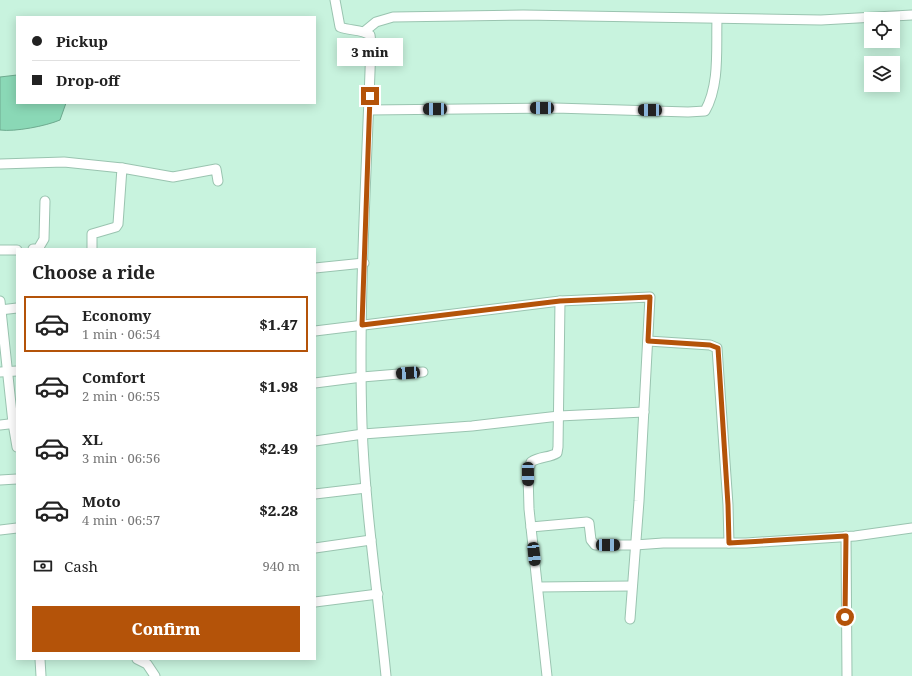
<!DOCTYPE html>
<html lang="en">
<head>
<meta charset="utf-8">
<style>
  :root { --surface:#fff; --page:#f6f6f6; --text:#222; --muted:#767676; --line:#e0e0e0; --accent:#b45309 }
  body { margin:0; font-family:"Noto Serif",serif; background:var(--page); color:var(--text); height:100vh; display:flex; flex-direction:column; font-size:15px; white-space:nowrap }
  * { box-sizing:border-box; margin:0 }
  p { font-size:13px; color:var(--muted) }
  .icon { flex:none; width:22px; height:22px; fill:none; stroke:currentColor; stroke-width:2; stroke-linecap:round; stroke-linejoin:round }
  .map { position:relative; flex:1; overflow:hidden }
  .details { position:absolute; left:16px; top:248px; width:300px; height:412px; display:flex; flex-direction:column; background:var(--surface); border-radius:0px; box-shadow:0 2px 10px #0003 }
  .details>* { flex:none }
  .guide { position:absolute; left:16px; top:16px; width:300px; height:88px; border-radius:0px; box-shadow:0 2px 10px #0003; display:grid; align-content:center; height:88px; padding:0 16px; background:var(--surface) }
  .tools { position:absolute; left:864px; top:12px; display:grid; gap:8px }
  .tools a { display:grid; place-items:center; width:36px; height:36px; border-radius:0px; background:var(--surface); box-shadow:0 2px 10px #0003; font-size:20px }
  .end { position:absolute; width:18px; height:18px; margin:-9px; border:5px solid #b45309; background:#fff; box-shadow:0 0 0 2px #fff }
  .from { border-radius:50% }
  .bubble { position:absolute; height:28px; border-radius:0px; background:var(--surface); box-shadow:0 2px 10px #0003; font-size:13px; font-weight:800; line-height:28px; text-align:center }
  .car { position:absolute; width:12px; height:24px; margin:-12px -6px; border-radius:5px; box-shadow:0 0 3px 1px #0007; background:linear-gradient(#222 24%,#8ab4d8 0 40%,#222 0 76%,#8ab4d8 0 86%,#222 0) }
  .guide b { display:flex; align-items:center; gap:14px; height:38px; font-size:15px }
  .guide b+b { border-top:1px solid var(--line) }
  .guide i { width:10px; height:10px; background:var(--text) }
  ul { padding:0; list-style:none }
  li { display:flex; align-items:center; gap:12px; height:56px; margin:0 8px 6px; padding:0 8px; border:2px solid transparent; border-radius:0px }
  li div { flex:1 }
  li b { display:block; font-size:15px }
  li em { font-style:normal; font-weight:800 }
  li.on { border-color:var(--accent) }
  li>.icon { width:36px; height:36px; stroke-width:1.5 }
  h2 { padding:0 16px; font-size:18px; line-height:48px }
  .pay { display:flex; align-items:center; gap:10px; height:44px; padding:0 16px; font-size:15px }
  .pay p { margin-inline-start:auto }
  .action { display:flex; gap:8px; margin-top:auto; padding:8px 16px }
  .action a { flex:1; height:46px; border-radius:0px; background:var(--accent); color:#fff; font-size:16px; font-weight:800; line-height:46px; text-align:center }
  .map>svg:first-child { display:block }
</style>
</head>
<body>
<div class="map">
<svg width="912" height="676" viewBox="0 0 912 676">
  <rect width="100%" height="100%" fill="#c8f3de"/>
  <path fill="#8ad8b6" stroke="#6eaa8f" d="M 17,75 L 17,103 L 66,103 L 60,120 C 46,126 15,132 0,130 L 0,77 Z"/>
  <g fill="none" stroke-linecap="round" stroke-linejoin="round">
    <defs>
      <g id="minor">
        <path d="M 335,0 L 340,27 C 350,31 361,29 370,35 L 371,43 C 367,170 358,298 362,425 C 365,509 378,593 386,676"/>
        <path d="M 365,31 L 376,22 L 393,17 L 523,15 L 821,20 L 912,15"/>
        <path d="M 369,110 L 555,108 L 688,112 L 705,111 C 720,85 716,48 717,19"/>
        <path d="M 0,164 L 64,162 L 122,168"/>
        <path d="M 33,249 L 38,249 L 44,239 L 45,201"/>
        <path d="M 92,249 L 92,234 L 116,227 L 118,224 L 122,168 L 173,177 L 216,169 L 218,181"/>
        <path d="M 0,250 L 17,250"/>
        <path d="M 315,268 L 364,263"/>
        <path d="M 0,301 L 13,423 L 17,447"/>
        <path d="M 0,310 L 17,308"/>
        <path d="M 315,331 L 560,301 L 650,297 L 639,501 L 630,619"/>
        <path d="M 648,341 L 710,345 L 717,348 L 728,505 L 729,543"/>
        <path d="M 0,372 L 17,371"/>
        <path d="M 315,383 L 362,377 L 423,372"/>
        <path d="M 0,425 L 17,423"/>
        <path d="M 315,441 L 363,434 L 472,426 L 559,416 L 644,412"/>
        <path d="M 0,480 L 17,479"/>
        <path d="M 315,494 L 366,488"/>
        <path d="M 531,527 L 587,522 L 589,523 L 591,540 L 595,545 L 635,545 L 663,543 L 746,543 L 855,536 L 912,528"/>
        <path d="M 0,530 L 17,528"/>
        <path d="M 846,536 L 847,676"/>
        <path d="M 315,548 L 371,540"/>
        <path d="M 538,587 L 632,586"/>
        <path d="M 315,602 L 378,594"/>
        <path d="M 40,659 L 41,676"/>
        <path d="M 137,659 L 147,664 L 155,676"/>
        <path d="M 547,676 L 529,509 L 528,474 L 531,462 C 540,456 549,458 557,453 L 558,447 L 560,301"/>
      </g>
    </defs>
    <use href="#minor" stroke="#9ac4b0" stroke-width="11"/>
    <use href="#minor" stroke="#fff" stroke-width="9"/>
  </g>
  <g fill="none" stroke-linecap="round" stroke-linejoin="round">
    <path stroke="#b45309" stroke-width="5" d="M 370,96 L 362,325 L 560,301 L 650,297 L 648,341 L 710,345 L 718,348 L 728,505 L 729,543 L 846,536 L 845,617"/>
  </g>
</svg>
<div class="tools">
<a><svg class="icon" aria-label="locate" viewBox="0 0 24 24"><circle cx="12" cy="12" r="6"/><path d="M12 2v4M12 18v4M2 12h4M18 12h4"/></svg></a>
<a><svg class="icon" aria-label="layers" viewBox="0 0 24 24"><path d="M12 4l9 5-9 5-9-5zM3 14l9 5 9-5"/></svg></a>
</div>
<i class="end from" style="left:845px;top:617px"></i>
<i class="end" style="left:370px;top:96px"></i>
<div class="bubble" style="left:337px;top:38px;width:66px">3 min</div>
<i class="car" style="left:542px;top:108px;rotate:270deg"></i>
<i class="car" style="left:435px;top:109px;rotate:270deg"></i>
<i class="car" style="left:650px;top:110px;rotate:271deg"></i>
<i class="car" style="left:408px;top:373px;rotate:266deg"></i>
<i class="car" style="left:528px;top:474px;rotate:179deg"></i>
<i class="car" style="left:608px;top:545px;rotate:90deg"></i>
<i class="car" style="left:534px;top:554px;rotate:174deg"></i>
<div class="guide">
<b><i class="from"></i>Pickup</b>
<b><i></i>Drop-off</b>
</div>
<section class="details">
<h2>Choose a ride</h2>
<ul>
<li class="on"><svg class="icon" aria-label="car" viewBox="0 0 24 24"><path d="M5 17H2v-5l4-1 3-4h7l3 4 3 1v5h-3M9 17h6M6 11h13"/><circle cx="7" cy="17" r="2"/><circle cx="17" cy="17" r="2"/></svg><div><b>Economy</b><p>1 min · 06:54</p></div><em>$1.47</em></li>
<li><svg class="icon" aria-label="car" viewBox="0 0 24 24"><path d="M5 17H2v-5l4-1 3-4h7l3 4 3 1v5h-3M9 17h6M6 11h13"/><circle cx="7" cy="17" r="2"/><circle cx="17" cy="17" r="2"/></svg><div><b>Comfort</b><p>2 min · 06:55</p></div><em>$1.98</em></li>
<li><svg class="icon" aria-label="car" viewBox="0 0 24 24"><path d="M5 17H2v-5l4-1 3-4h7l3 4 3 1v5h-3M9 17h6M6 11h13"/><circle cx="7" cy="17" r="2"/><circle cx="17" cy="17" r="2"/></svg><div><b>XL</b><p>3 min · 06:56</p></div><em>$2.49</em></li>
<li><svg class="icon" aria-label="car" viewBox="0 0 24 24"><path d="M5 17H2v-5l4-1 3-4h7l3 4 3 1v5h-3M9 17h6M6 11h13"/><circle cx="7" cy="17" r="2"/><circle cx="17" cy="17" r="2"/></svg><div><b>Moto</b><p>4 min · 06:57</p></div><em>$2.28</em></li>
</ul>
<div class="pay"><svg class="icon" aria-label="cash" viewBox="0 0 24 24"><path d="M3 7h18v10H3z"/><circle cx="12" cy="12" r="2"/></svg>Cash<p>940 m</p></div>
<div class="action"><a>Confirm</a></div>
</section>
</div>
</body>
</html>
